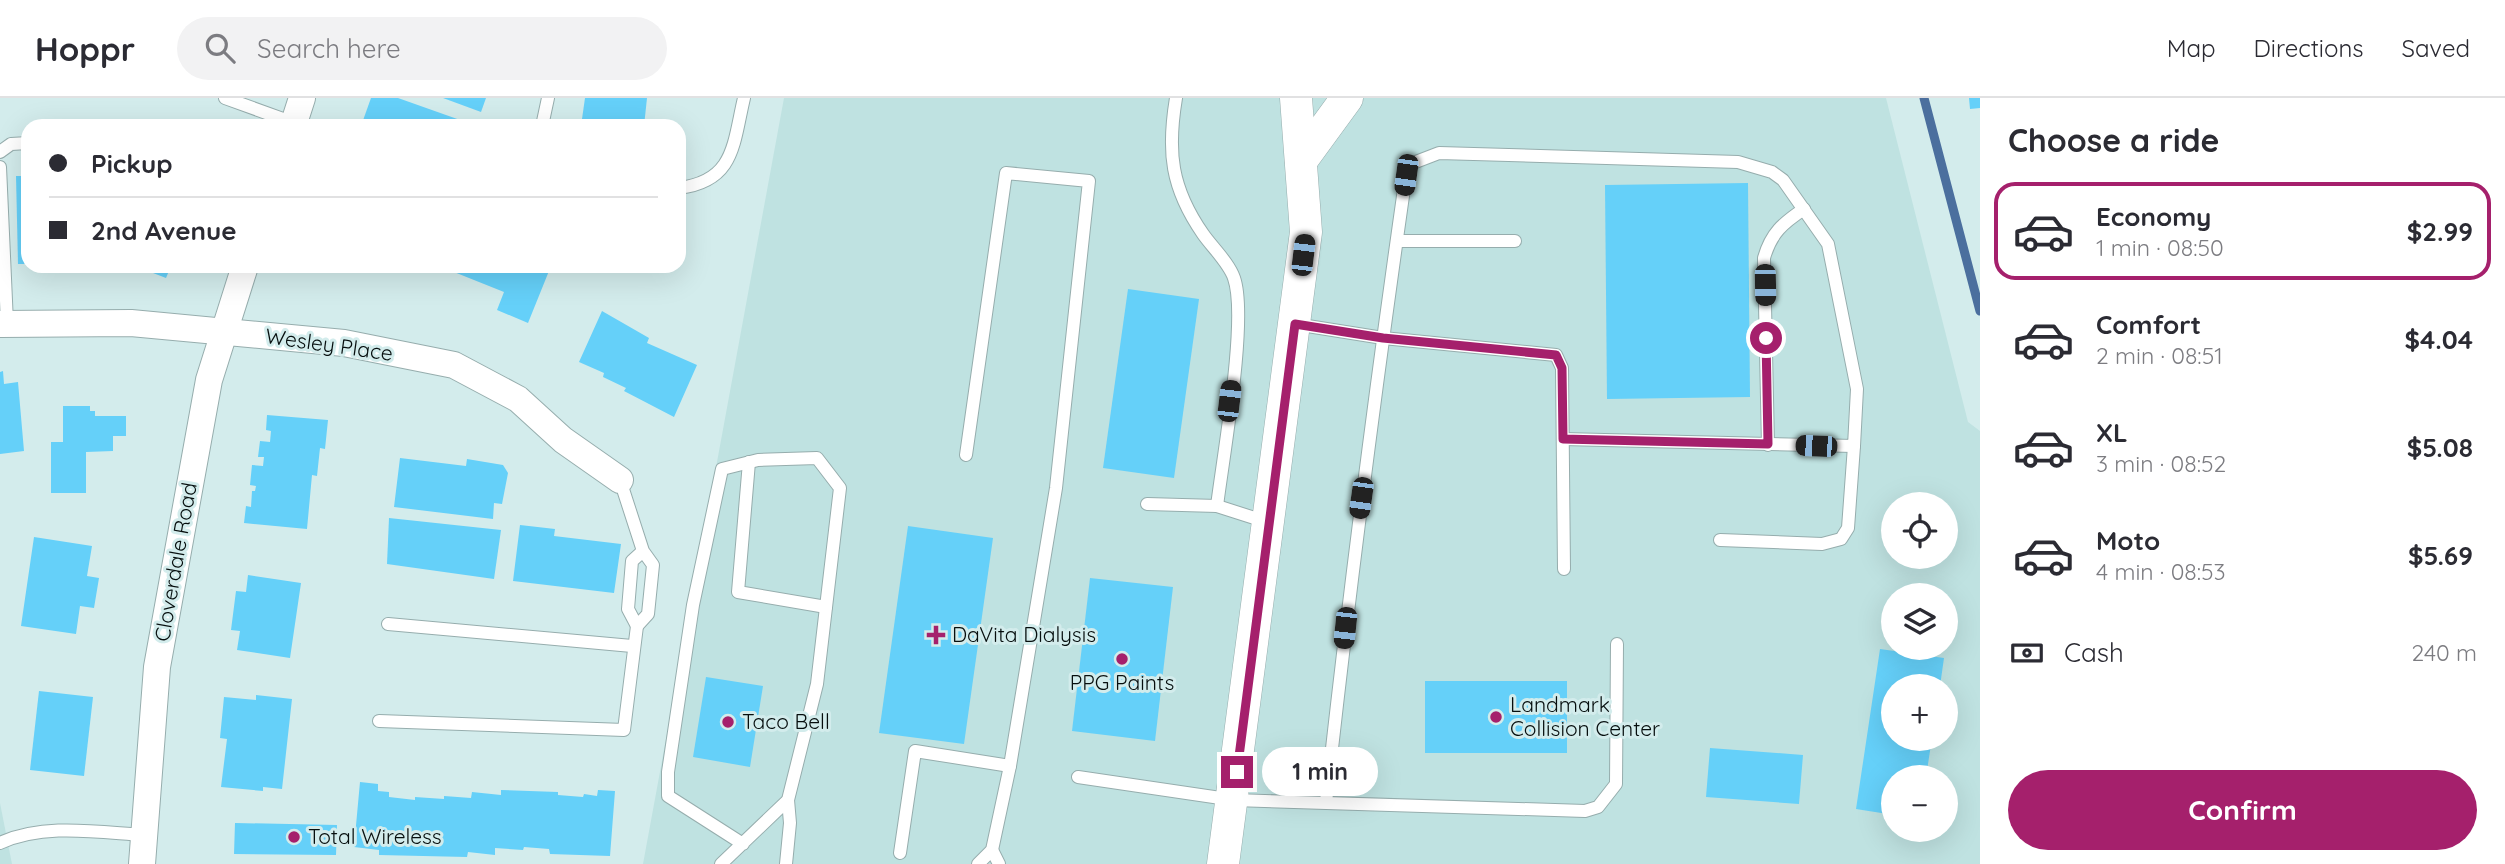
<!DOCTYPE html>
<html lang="en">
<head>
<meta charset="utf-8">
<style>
  :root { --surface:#fff; --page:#f2f2f3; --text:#2b2b33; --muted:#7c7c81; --line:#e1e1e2; --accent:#a5206c }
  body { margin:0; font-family:Quicksand,sans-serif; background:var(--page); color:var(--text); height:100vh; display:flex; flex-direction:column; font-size:26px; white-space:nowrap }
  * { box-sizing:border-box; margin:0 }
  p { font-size:23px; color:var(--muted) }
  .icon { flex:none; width:38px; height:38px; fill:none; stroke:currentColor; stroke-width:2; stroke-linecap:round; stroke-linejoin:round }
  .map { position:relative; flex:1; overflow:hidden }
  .details { display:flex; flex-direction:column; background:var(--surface); width:525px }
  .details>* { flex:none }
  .guide { position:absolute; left:21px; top:21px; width:665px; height:154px; border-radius:21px; box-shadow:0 7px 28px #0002; display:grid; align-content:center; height:154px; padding:0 28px; background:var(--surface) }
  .buttons { position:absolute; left:1881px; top:394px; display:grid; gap:14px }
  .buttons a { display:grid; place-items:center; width:77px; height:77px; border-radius:50%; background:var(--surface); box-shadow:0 7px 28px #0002; font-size:35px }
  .end { position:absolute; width:32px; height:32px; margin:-16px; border:9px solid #a5206c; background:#fff; box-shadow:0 0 0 4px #fff }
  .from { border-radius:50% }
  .bubble { position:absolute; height:49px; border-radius:24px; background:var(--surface); box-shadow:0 7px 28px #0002; font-size:23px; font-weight:700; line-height:49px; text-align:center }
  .car { position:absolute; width:21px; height:42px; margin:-21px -10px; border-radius:9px; box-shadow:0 0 5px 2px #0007; background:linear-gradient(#222 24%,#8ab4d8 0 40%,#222 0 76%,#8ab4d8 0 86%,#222 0) }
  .guide b { display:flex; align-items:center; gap:24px; height:66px; font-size:26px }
  .guide b+b { border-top:2px solid var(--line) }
  .guide i { width:18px; height:18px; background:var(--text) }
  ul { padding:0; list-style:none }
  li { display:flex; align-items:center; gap:21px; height:98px; margin:0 14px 10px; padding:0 14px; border:4px solid transparent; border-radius:21px }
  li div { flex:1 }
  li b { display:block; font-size:26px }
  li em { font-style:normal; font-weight:700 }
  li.on { border-color:var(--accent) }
  li>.icon { width:63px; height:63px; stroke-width:1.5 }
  h2 { padding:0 28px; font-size:32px; line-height:84px }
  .pay { display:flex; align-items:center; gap:18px; height:77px; padding:0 28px; font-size:26px }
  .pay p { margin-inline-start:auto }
  .cta { display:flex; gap:14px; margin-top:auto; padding:14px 28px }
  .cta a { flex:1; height:80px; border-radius:42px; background:var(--accent); color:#fff; font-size:28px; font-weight:700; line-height:80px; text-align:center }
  header { display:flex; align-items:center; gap:42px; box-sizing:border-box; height:98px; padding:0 35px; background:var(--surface); border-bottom:2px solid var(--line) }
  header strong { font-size:33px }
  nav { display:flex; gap:38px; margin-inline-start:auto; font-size:24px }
  .search { width:490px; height:63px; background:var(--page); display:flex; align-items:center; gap:18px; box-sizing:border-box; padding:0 24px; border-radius:38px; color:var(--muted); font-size:26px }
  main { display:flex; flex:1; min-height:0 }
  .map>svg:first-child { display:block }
</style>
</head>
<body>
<header>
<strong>Hoppr</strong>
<div class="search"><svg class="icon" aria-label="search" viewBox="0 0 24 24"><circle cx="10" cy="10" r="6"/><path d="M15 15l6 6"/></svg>Search here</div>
<nav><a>Map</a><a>Directions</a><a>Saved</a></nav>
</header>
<main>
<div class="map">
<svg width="1980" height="766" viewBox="0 0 1980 766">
  <rect width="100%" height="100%" fill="#d3ecec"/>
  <g fill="#bfe2e1" fill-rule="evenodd">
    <path d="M 784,0 L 1886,0 L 1968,324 L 1980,333 L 1980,766 L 643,766 ZM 1894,406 L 1946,406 L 1946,458 L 1894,458 ZM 1894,497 L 1946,497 L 1946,550 L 1894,550 ZM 1894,588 L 1946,588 L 1946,640 L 1894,640 ZM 1894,679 L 1946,679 L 1946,732 L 1894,732 Z"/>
    <path d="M 0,705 L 12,766 L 0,766 Z"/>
  </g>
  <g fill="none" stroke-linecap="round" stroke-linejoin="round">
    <path stroke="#4b6f9e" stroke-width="9" d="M 1924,0 L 1980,213"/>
  </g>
  <g fill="#65d0f9">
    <path d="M 371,0 L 398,0 L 477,28 L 361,28 Z"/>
    <path d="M 443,0 L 486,0 L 481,14 Z"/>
    <path d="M 585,0 L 647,0 L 644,28 L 581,28 Z"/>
    <path d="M 1969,0 L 1980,0 L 1980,10 L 1970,11 Z"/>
    <path d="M 16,78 L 28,78 L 28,166 L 18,166 Z"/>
    <path d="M 1748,85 L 1750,299 L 1607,301 L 1605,87 Z"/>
    <path d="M 135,168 L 171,168 L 166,180 Z"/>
    <path d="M 439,168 L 551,168 L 528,225 L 497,212 L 504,194 Z"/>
    <path d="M 1128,191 L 1199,201 L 1174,380 L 1103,370 Z"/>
    <path d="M 602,213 L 649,240 L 647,245 L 697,267 L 674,319 L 624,293 L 626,290 L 603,279 L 604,275 L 579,264 Z"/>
    <path d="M 3,273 L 4,286 L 18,284 L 24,353 L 0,356 L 0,274 Z"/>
    <path d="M 63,308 L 90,308 L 90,313 L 95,313 L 95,318 L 126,318 L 126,338 L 113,338 L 113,353 L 86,354 L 86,395 L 51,395 L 51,344 L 63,344 Z"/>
    <path d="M 267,317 L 328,322 L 325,351 L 320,350 L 317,378 L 312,377 L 307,431 L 244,425 L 246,408 L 251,409 L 252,393 L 255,393 L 256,388 L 250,387 L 252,367 L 263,368 L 264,359 L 258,359 L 260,343 L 270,344 L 271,333 L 266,332 Z"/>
    <path d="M 400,360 L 466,368 L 467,361 L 503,367 L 508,375 L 502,406 L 494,405 L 493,421 L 394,409 Z"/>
    <path d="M 389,420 L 501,432 L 494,481 L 387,466 Z"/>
    <path d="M 520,427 L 555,431 L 554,438 L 621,446 L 614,495 L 513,483 Z"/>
    <path d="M 908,428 L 993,440 L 964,646 L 879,635 Z"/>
    <path d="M 34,439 L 92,448 L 87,478 L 99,480 L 94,510 L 80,508 L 76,536 L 21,528 Z"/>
    <path d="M 248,477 L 301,485 L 290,560 L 237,552 L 240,533 L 231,532 L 236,493 L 246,494 Z"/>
    <path d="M 1090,480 L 1173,489 L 1155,643 L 1072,633 Z"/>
    <path d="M 1880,551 L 1944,560 L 1940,588 L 1894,588 L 1894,640 L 1932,640 L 1926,679 L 1894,679 L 1894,717 L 1856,711 Z"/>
    <path d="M 706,579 L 763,588 L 750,669 L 693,659 Z"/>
    <rect x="1425" y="583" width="142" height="72"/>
    <path d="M 39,593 L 93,599 L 84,678 L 30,672 Z"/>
    <path d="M 256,597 L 292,601 L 282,691 L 263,689 L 263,693 L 221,689 L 227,641 L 220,640 L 224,599 L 256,602 Z"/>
    <path d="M 1710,650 L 1803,657 L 1799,706 L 1706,699 Z"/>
    <path d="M 360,684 L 378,686 L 378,693 L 389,694 L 389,699 L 415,702 L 415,699 L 444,701 L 444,698 L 471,700 L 472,694 L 501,697 L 501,692 L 558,694 L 558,697 L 583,699 L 584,696 L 597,698 L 598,692 L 615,693 L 610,758 L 550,756 L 549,751 L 524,749 L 523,752 L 495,750 L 495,757 L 468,754 L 467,759 L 379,757 L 379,752 L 354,749 Z"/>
    <path d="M 235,725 L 337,727 L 336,757 L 234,756 Z"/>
  </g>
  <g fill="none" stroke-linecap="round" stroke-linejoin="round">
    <defs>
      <g id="service">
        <path d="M 225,0 L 294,25"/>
        <path d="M 1176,0 C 1167,54 1171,90 1203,136 C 1212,149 1229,165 1234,180 C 1248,220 1223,359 1217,408"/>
        <path d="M 542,28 L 548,0"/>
        <path d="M 0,54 L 11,46 L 28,45"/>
        <path d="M 0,69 L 7,225"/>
        <path d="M 679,90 C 735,83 733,46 744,0"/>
        <path d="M 1397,143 L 1515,143"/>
        <path d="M 1295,226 L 1383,240 L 1556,257 L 1562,270 L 1564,471"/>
        <path d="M 1768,347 L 1764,160 C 1771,135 1783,125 1804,111"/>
        <path d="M 966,357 L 1006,75 L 1089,83 L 1056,390 L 1010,668 L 992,752 L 978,766"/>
        <path d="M 749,364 L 738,494 L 826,509"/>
        <path d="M 620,382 L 643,453 L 653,467 L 648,516 L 637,528 L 628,511 L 632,463 L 643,453"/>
        <path d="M 1147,406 L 1217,408 L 1267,424"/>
        <path d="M 1720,442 L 1822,446 L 1841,441 L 1848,430 L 1854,348"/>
        <path d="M 388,526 L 632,548"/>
        <path d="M 379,623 L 624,632 L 637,528"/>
        <path d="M 1078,679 L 1234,702 L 1585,713 L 1598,709 L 1616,686 L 1617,546"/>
        <path d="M 1326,704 C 1349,495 1376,286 1406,77 L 1413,65 L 1439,55 L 1738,64 L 1772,74 L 1783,82 L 1828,146 L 1857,291 L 1854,348 L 1563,341"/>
        <path d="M 0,745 C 44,725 96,734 144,737"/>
        <path d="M 992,752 L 999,766"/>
        <path d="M 900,755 L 915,653 L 1010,668"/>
        <path d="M 721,766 L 788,702 L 817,586 L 840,390 L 817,360 L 758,362 L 722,371 L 693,507 L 668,674 L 668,698 L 743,746"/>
        <path d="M 786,766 L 790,725 L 788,702"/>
      </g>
      <g id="minor">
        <path d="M 293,28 L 302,0"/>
        <path d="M 0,226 L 131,225 L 344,245 L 454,267 L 518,301 L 563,342 L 620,382"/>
        <path d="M 142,766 L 157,569 L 209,282 L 245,168"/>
      </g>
      <g id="tertiary">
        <path d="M 1301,63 L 1347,0"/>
        <path d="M 1223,766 L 1306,134 L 1296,0"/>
      </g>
    </defs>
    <use href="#service" stroke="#96adad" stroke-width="14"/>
    <use href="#minor" stroke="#96adad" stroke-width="28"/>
    <use href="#tertiary" stroke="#96adad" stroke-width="33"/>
    <use href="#service" stroke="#fff" stroke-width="12"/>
    <use href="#minor" stroke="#fff" stroke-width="26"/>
    <use href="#tertiary" stroke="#fff" stroke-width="32"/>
  </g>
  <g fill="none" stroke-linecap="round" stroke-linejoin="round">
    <path stroke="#a5206c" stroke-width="9" d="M 1237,674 L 1295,226 L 1383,240 L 1556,257 L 1562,270 L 1563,341 L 1768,346 L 1766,240"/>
  </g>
  <g fill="#a5206c" stroke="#d3ecec" stroke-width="2.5">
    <path d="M932.5 526.5h7v7h7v7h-7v7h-7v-7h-7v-7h7z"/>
    <circle cx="1122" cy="561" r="7"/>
    <circle cx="1496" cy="619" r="7"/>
    <circle cx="728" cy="624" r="7"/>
    <circle cx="294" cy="739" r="7"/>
  </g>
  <g text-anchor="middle" stroke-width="6" stroke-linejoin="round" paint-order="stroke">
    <g font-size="21" fill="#060e0e" stroke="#d3ecec">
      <text transform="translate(329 247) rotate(8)" y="7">Wesley Place</text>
      <text transform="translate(176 464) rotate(-80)" y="7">Cloverdale Road</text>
    </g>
    <g font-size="21" fill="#060e0e" stroke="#d3ecec" text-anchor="start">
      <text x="952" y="544">DaVita Dialysis</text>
      <text x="1122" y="592" text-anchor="middle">PPG Paints</text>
      <text x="1510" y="614">Landmark<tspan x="1510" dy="24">Collision Center</tspan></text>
      <text x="742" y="631">Taco Bell</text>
      <text x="308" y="746">Total Wireless</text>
    </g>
  </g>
</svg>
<div class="buttons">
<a><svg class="icon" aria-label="locate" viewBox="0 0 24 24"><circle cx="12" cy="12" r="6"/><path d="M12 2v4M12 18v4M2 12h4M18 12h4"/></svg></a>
<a><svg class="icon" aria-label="layers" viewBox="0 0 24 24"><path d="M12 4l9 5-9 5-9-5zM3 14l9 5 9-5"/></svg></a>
<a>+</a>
<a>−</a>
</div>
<i class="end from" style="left:1766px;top:240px"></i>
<i class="end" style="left:1237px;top:674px"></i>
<div class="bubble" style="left:1262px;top:649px;width:116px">1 min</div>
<i class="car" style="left:1406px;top:77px;rotate:188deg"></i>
<i class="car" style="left:1303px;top:157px;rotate:7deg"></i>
<i class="car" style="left:1765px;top:187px;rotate:179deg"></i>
<i class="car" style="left:1229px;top:303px;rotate:7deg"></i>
<i class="car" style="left:1816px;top:348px;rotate:272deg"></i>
<i class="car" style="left:1361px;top:400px;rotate:188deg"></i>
<i class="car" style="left:1345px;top:530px;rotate:186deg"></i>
<div class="guide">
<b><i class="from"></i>Pickup</b>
<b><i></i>2nd Avenue</b>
</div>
</div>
<section class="details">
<h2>Choose a ride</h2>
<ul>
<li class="on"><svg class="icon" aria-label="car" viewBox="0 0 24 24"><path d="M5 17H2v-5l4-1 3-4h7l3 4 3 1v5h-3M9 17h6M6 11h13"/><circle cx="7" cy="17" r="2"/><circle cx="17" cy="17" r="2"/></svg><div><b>Economy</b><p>1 min · 08:50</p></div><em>$2.99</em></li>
<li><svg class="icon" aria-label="car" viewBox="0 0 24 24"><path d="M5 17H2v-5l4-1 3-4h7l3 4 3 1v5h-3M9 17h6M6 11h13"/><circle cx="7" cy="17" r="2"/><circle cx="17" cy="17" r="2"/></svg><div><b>Comfort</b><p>2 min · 08:51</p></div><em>$4.04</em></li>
<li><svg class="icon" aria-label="car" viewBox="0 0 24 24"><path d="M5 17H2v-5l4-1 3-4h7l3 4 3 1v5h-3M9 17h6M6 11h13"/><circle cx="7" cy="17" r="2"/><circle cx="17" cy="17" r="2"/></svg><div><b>XL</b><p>3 min · 08:52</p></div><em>$5.08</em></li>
<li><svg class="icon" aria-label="car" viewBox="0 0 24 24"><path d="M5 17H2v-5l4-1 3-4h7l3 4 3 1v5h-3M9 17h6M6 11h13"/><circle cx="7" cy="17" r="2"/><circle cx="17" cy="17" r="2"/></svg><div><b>Moto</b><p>4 min · 08:53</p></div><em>$5.69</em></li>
</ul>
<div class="pay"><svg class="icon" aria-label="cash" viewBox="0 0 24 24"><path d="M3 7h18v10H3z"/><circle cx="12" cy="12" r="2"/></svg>Cash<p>240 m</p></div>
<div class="cta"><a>Confirm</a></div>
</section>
</main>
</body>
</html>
